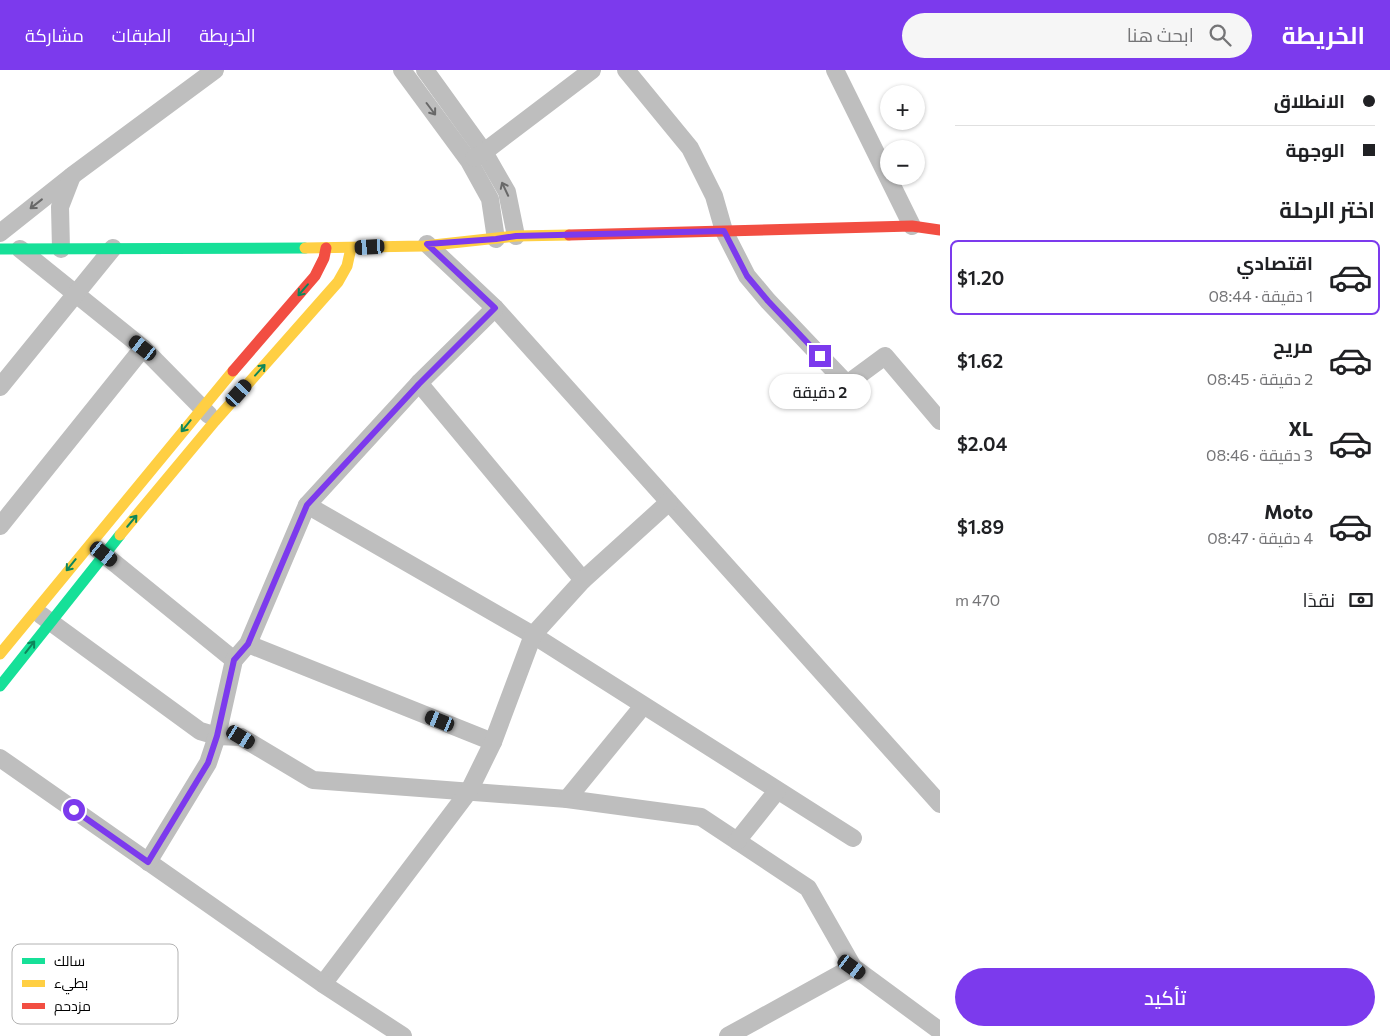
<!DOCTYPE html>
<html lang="ar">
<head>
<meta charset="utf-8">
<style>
  :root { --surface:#fff; --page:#f6f6f6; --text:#202124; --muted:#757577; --line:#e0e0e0; --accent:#7c3aed }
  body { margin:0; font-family:Commissioner,Cairo,sans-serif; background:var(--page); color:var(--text); direction:rtl; height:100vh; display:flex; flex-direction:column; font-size:19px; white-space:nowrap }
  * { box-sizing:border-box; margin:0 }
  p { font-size:16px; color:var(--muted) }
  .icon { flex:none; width:28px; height:28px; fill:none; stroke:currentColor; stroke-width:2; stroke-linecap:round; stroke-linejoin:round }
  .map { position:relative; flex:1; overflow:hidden; direction:ltr }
  .panel { display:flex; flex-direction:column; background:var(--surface); width:450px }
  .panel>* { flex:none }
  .hud { display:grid; align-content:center; height:110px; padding:0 15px; background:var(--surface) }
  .fabs { position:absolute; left:880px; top:15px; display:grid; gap:10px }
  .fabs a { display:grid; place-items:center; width:45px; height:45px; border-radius:50%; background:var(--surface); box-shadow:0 1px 4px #0004; font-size:25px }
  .end { position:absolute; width:22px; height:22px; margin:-11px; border:6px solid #7c3aed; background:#fff; box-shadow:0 0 0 2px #fff }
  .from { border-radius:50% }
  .bubble { position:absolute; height:35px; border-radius:18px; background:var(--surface); box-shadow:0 1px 4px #0004; font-size:16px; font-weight:600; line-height:35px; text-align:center; direction:rtl }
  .car { position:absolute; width:15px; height:30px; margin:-15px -8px; border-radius:6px; box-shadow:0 0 4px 1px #0007; background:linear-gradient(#222 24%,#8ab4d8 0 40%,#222 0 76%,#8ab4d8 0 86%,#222 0) }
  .hud b { display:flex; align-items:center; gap:18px; height:48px; font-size:19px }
  .hud b+b { border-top:1px solid var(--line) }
  .hud i { width:12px; height:12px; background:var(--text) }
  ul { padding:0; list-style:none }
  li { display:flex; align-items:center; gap:15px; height:75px; margin:0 10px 8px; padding:0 5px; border:2px solid transparent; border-radius:8px }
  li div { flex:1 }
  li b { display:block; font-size:19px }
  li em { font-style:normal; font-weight:600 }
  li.current { border-color:var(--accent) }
  li>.icon { width:45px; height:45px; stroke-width:1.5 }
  h2 { padding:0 15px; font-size:22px; line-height:60px }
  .pay { display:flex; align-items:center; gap:12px; height:55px; padding:0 15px; font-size:19px }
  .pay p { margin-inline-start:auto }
  .action { display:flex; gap:10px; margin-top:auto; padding:10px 15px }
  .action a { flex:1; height:58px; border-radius:30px; background:var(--accent); color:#fff; font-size:20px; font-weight:600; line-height:58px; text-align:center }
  header { display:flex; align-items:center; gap:30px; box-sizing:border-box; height:70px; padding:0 25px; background:var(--accent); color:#fff }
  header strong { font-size:24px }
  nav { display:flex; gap:28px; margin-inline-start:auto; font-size:18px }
  .search { width:350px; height:45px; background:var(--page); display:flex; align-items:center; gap:12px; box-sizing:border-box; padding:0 18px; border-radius:28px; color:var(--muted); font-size:19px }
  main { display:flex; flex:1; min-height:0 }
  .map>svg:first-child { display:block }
</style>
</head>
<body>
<header>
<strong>الخريطة</strong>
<div class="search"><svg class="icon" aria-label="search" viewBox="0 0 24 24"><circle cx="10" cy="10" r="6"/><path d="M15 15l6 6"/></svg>ابحث هنا</div>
<nav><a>الخريطة</a><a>الطبقات</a><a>مشاركة</a></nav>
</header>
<main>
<section class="panel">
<div class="hud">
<b><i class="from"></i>الانطلاق</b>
<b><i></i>الوجهة</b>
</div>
<h2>اختر الرحلة</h2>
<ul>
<li class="current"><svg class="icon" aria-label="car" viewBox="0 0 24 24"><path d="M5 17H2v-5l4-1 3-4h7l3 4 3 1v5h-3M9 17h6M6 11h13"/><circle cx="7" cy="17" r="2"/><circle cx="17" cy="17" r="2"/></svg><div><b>اقتصادي</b><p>1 دقيقة · 08:44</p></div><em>$1.20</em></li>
<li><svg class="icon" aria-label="car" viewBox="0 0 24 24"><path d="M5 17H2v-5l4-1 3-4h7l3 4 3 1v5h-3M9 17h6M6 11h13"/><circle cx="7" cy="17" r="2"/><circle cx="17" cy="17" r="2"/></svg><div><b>مريح</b><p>2 دقيقة · 08:45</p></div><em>$1.62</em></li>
<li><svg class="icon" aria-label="car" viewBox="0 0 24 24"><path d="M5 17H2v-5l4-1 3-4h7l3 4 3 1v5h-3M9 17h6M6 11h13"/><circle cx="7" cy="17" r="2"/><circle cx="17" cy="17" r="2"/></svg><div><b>XL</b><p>3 دقيقة · 08:46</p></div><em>$2.04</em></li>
<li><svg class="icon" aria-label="car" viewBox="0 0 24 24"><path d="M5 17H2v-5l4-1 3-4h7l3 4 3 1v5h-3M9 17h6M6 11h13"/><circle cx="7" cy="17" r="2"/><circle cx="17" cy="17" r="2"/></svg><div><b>Moto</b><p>4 دقيقة · 08:47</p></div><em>$1.89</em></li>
</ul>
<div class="pay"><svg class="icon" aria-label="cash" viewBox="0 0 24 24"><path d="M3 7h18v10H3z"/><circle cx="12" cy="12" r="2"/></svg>نقدًا<p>470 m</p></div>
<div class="action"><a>تأكيد</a></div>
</section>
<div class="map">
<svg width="940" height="966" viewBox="0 0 940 966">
  <rect width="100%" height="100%" fill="#fff"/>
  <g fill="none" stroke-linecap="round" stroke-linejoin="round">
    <g stroke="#bebebe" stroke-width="18">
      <path d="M 402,0 L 469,91 L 490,129 L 496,169"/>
      <path d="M 425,0 L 484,82 L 507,122 L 516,166"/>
      <path d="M 626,0 L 690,78 L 714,126 L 724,161 L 747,206 L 768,231 L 847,314 L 885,286 L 940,351"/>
      <path d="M 835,0 L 912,156"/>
      <path d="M 474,88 L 484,82 L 592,0"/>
      <path d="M 0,163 L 73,105 L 215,0"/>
      <path d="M 427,174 L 495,238 L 940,734"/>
      <path d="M 20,179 L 143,278 L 209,345"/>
      <path d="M 61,179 L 60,137 L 72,106"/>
      <path d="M 495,238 L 419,313 L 307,435 L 533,565 L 853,768"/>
      <path d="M 419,313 L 583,510"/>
      <path d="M 0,317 L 113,178"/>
      <path d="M 0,456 L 143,278"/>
      <path d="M 96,478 L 234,590"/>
      <path d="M 41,545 L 200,661 L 217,666 L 241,667 L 313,710 L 567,729 L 701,747 L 808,818 L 853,897 L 940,961"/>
      <path d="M 248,574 L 493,672"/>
      <path d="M 0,688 L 323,914 L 469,721 L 493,672 L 533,565 L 583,510 L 669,432"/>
      <path d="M 567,729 L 643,636"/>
      <path d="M 737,771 L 777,721"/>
      <path d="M 148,792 L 208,693 L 217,666 L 234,590 L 248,574 L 307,435"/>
      <path d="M 323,914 L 403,966"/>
      <path d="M 728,966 L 853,897"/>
    </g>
    <g stroke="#16e098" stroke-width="11">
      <path d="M 0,179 L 305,178"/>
      <path d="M 0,616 L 120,465"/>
    </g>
    <g stroke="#ffcf43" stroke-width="11">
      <path d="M 305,178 L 424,176 L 516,166 L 569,165"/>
      <path d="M 120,465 L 215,351 L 338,212 L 347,196 L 351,178"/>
      <path d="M 0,584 L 233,301"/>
    </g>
    <g stroke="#f24e42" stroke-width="11">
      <path d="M 569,165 L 912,156 L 940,160"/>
      <path d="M 233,301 L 315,206 L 324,188 L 326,178"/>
    </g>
  </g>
  <defs><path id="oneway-shaft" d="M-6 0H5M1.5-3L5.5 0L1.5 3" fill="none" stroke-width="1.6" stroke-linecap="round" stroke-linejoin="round" transform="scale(1.25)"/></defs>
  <g stroke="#686868">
    <use href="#oneway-shaft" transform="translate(431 39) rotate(53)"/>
    <use href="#oneway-shaft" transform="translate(505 119) rotate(-115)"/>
    <use href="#oneway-shaft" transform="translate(36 134) rotate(142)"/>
  </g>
  <g stroke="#0d865b">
    <use href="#oneway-shaft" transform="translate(303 220) rotate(131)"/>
    <use href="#oneway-shaft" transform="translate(260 300) rotate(-48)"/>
    <use href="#oneway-shaft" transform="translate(186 356) rotate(129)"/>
    <use href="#oneway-shaft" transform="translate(132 451) rotate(-50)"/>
    <use href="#oneway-shaft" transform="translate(71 495) rotate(129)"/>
    <use href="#oneway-shaft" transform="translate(30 577) rotate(-52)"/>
  </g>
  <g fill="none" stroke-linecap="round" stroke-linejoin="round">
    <path stroke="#7c3aed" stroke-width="6" d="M 74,740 L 148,792 L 208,693 L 217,666 L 234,590 L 248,574 L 307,435 L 419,314 L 495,238 L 427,174 L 496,169 L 516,166 L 724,161 L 747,206 L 768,231 L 820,286"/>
  </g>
  <rect x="12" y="874" width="166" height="80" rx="8" fill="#fff" stroke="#b2b2b2" stroke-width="1"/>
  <rect x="22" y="888" width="23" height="6" fill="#16e098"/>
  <rect x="22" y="910" width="23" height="7" fill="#ffcf43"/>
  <rect x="22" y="933" width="23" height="6" fill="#f24e42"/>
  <g font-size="14" fill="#000">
    <text x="54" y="896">سالك</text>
    <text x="54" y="918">بطيء</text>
    <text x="54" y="941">مزدحم</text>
  </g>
</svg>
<div class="fabs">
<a>+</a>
<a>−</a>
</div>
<i class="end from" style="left:74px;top:740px"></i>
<i class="end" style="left:820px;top:286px"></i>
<div class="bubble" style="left:769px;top:304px;width:102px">2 دقيقة</div>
<i class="car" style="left:370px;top:177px;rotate:267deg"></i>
<i class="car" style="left:143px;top:278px;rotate:308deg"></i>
<i class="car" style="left:239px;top:323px;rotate:42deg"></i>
<i class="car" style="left:104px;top:484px;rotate:129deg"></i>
<i class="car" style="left:440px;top:651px;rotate:292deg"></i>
<i class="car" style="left:241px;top:667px;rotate:121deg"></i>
<i class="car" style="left:852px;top:897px;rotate:126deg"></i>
</div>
</main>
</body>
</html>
